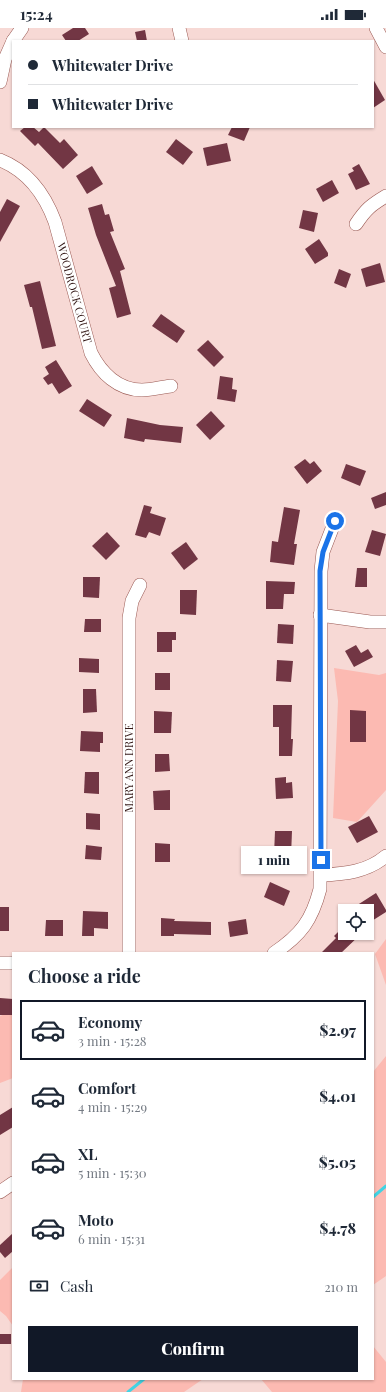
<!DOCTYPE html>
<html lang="en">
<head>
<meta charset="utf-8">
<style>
  :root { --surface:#fff; --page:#f2f2f3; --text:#1f2937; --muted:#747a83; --line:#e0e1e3; --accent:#111827 }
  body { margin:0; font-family:"Playfair Display",serif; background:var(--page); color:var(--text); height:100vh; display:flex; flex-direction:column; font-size:15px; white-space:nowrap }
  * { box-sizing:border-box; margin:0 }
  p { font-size:13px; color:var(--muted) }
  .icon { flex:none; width:22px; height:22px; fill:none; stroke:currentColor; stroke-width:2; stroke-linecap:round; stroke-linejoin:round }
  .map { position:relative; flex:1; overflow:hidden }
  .panel { position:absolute; left:12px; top:924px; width:362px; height:428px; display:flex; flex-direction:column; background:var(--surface); border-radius:0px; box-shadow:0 1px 3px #0004 }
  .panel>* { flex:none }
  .guide { position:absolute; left:12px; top:12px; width:362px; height:88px; border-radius:0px; box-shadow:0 1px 3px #0004; display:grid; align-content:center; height:88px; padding:0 16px; background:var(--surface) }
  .fabs { position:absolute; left:338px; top:876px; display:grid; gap:8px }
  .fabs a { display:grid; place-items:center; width:36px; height:36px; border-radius:0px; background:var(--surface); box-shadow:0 1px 3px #0004; font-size:20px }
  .end { position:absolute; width:18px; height:18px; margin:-9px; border:5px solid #1a73e8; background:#fff; box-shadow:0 0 0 2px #fff }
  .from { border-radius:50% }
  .bubble { position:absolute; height:28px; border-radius:0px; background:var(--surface); box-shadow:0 1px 3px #0004; font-size:13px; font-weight:800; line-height:28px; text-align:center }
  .guide b { display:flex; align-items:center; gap:14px; height:38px; font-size:15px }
  .guide b+b { border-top:1px solid var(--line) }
  .guide i { width:10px; height:10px; background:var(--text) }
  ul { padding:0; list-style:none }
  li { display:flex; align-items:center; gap:12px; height:60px; margin:0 8px 6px; padding:0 8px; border:2px solid transparent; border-radius:0px }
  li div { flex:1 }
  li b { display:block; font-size:15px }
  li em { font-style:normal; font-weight:800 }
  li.selected { border-color:var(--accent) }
  li>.icon { width:36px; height:36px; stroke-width:1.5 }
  h2 { padding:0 16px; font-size:18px; line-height:48px }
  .pay { display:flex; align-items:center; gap:10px; height:44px; padding:0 16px; font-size:15px }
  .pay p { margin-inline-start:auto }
  .primary-button { display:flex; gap:8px; margin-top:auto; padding:8px 16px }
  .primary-button a { flex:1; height:46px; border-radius:0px; background:var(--accent); color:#fff; font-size:16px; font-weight:800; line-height:46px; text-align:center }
  .status { display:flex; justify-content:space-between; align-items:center; height:28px; padding:0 20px; background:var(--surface); direction:ltr }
  .status svg { height:11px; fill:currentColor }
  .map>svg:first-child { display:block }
</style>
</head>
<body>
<div class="status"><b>15:24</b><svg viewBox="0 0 49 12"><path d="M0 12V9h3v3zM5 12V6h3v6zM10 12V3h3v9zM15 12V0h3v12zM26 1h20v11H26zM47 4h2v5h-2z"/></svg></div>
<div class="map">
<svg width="386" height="1364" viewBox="0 0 386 1364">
  <rect width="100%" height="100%" fill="#f7d9d5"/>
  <g fill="#fcbab2">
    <path d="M 334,640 L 379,647 L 386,645 L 386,762 L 357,794 L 333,790 L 338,673 Z"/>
    <path d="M 386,911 L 386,957 L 375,926 Z"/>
    <path d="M 13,983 L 13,1050 L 0,1055 L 0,988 Z"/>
    <path d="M 386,1028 L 386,1248 L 373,1257 L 373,1044 Z"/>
    <path d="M 13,1239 L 13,1298 L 6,1288 L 0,1283 L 0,1252 Z"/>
    <path d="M 373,1318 L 386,1334 L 386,1364 L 272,1364 L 261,1351 L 373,1351 Z"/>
    <path d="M 23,1351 L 203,1351 L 184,1364 L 21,1364 Z"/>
  </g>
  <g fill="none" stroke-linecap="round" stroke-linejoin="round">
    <g stroke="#42d3e3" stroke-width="3">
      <path d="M 373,1169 L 386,1158"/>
      <path d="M 128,1364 L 144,1351"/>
    </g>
  </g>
  <g fill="#723644">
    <path d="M 73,0 L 85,0 L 89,6 L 78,13 L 66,13 L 62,7 Z"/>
    <path d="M 145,2 L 147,13 L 137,13 L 135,4 Z"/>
    <path d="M 373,51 L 385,72 L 373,80 Z"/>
    <path d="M 25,99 L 33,99 L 39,104 L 44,99 L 60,115 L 64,111 L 78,127 L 63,141 L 38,115 L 35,118 L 20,103 Z"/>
    <path d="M 232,99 L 250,99 L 244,113 L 228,107 Z"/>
    <path d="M 176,111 L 193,124 L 183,137 L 166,124 Z"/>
    <path d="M 227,115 L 231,133 L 207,138 L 203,120 Z"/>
    <path d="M 359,136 L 370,156 L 356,162 L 348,146 L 354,143 L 352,140 Z"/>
    <path d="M 92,138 L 103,156 L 87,166 L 76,148 Z"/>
    <path d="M 332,152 L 339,165 L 323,174 L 316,161 Z"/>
    <path d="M 7,171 L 20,178 L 0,214 L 0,184 Z"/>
    <path d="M 102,176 L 105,187 L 109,186 L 114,203 L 110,204 L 125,241 L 120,243 L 131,286 L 117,290 L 109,260 L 116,258 L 96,207 L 88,180 Z"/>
    <path d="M 303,182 L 318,185 L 314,204 L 299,200 Z"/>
    <path d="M 319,211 L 328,225 L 328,228 L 315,236 L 305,221 Z"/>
    <path d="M 380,235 L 385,254 L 366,259 L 361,241 Z"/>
    <path d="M 339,241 L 351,246 L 346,260 L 334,255 Z"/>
    <path d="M 40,253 L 56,318 L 42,321 L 32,279 L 30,279 L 24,257 Z"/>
    <path d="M 161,286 L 185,303 L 177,315 L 152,298 Z"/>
    <path d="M 208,312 L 224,329 L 214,339 L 197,322 Z"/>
    <path d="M 56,332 L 72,358 L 59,366 L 52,355 L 48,357 L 43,350 L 49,346 L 45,339 Z"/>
    <path d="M 220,348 L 233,350 L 232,361 L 237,362 L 235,374 L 217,371 Z"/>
    <path d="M 87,371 L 112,387 L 104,399 L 79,383 Z"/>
    <path d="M 211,383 L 225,398 L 210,412 L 196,397 Z"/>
    <path d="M 127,390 L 160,397 L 183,399 L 181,415 L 145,411 L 144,414 L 124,410 Z"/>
    <path d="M 305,431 L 310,436 L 314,433 L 322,443 L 307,456 L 294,439 Z"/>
    <path d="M 346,436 L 366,443 L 360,458 L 341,450 Z"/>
    <path d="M 386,464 L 386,477 L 375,481 L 371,470 Z"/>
    <path d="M 144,477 L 152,479 L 150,485 L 166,490 L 160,508 L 149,504 L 146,510 L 135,507 Z"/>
    <path d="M 284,479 L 300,482 L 294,516 L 297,516 L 294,537 L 270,534 L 272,513 L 278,514 Z"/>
    <path d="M 372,502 L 386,506 L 380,528 L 365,524 Z"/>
    <path d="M 107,504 L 120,518 L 106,532 L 92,518 Z"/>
    <path d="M 186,514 L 198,531 L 184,542 L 171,525 Z"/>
    <path d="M 357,540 L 367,540 L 367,559 L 355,559 Z"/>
    <path d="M 83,549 L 100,549 L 99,570 L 83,569 Z"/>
    <path d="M 266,553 L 295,554 L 294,566 L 284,566 L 283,581 L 266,581 Z"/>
    <path d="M 180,562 L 197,562 L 196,587 L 180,586 Z"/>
    <path d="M 85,591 L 101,591 L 101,604 L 84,604 Z"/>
    <path d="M 278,596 L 294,597 L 293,616 L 277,615 Z"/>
    <path d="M 157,604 L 176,604 L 176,612 L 172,612 L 172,624 L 157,624 Z"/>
    <path d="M 356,617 L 361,625 L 368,621 L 373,629 L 354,639 L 345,623 Z"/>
    <path d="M 79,630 L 99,631 L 99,645 L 79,644 Z"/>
    <path d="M 277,632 L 293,633 L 291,654 L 276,653 Z"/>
    <rect x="155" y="645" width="15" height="17"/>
    <path d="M 83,661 L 96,661 L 97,684 L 83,685 Z"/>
    <path d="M 273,677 L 292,677 L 291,711 L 293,711 L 292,728 L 279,728 L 279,699 L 273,699 Z"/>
    <path d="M 350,682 L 366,683 L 366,714 L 350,714 Z"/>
    <path d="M 154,683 L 172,684 L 171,705 L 154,705 Z"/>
    <path d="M 81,703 L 103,704 L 103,715 L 100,715 L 100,724 L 80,723 Z"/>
    <path d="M 155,726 L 169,726 L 170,743 L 155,744 Z"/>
    <path d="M 85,744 L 99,744 L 99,766 L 84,765 Z"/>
    <path d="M 286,749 L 286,755 L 292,754 L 293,770 L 276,771 L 275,750 Z"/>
    <path d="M 170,762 L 170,782 L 154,782 L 153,763 Z"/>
    <path d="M 86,785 L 100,786 L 100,802 L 86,801 Z"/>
    <path d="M 369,788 L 378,804 L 357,815 L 348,799 Z"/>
    <path d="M 275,803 L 292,803 L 291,828 L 274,827 Z"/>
    <path d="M 155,815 L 170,816 L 170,834 L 155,834 Z"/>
    <path d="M 86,817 L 102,819 L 101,832 L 85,831 Z"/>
    <path d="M 270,854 L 290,863 L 284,878 L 264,869 Z"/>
    <path d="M 376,865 L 386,882 L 386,884 L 367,896 L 367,883 L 348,883 Z"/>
    <rect x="0" y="879" width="9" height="24"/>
    <path d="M 83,883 L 108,884 L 108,901 L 94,900 L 94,908 L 82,908 Z"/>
    <path d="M 161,890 L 175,891 L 174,893 L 211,894 L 211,907 L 174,906 L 174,908 L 161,908 Z"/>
    <path d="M 246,891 L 248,906 L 230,909 L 228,894 Z"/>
    <path d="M 46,892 L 63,892 L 63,908 L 45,908 Z"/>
    <path d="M 345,897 L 345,905 L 362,905 L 341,925 L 321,925 L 336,910 L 334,908 Z"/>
    <path d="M 0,970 L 13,971 L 13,987 L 0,987 Z"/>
    <path d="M 13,1079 L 13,1099 L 0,1107 L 0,1087 Z"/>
    <path d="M 13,1205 L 13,1223 L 5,1230 L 0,1224 L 0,1217 Z"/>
    <rect x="0" y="1306" width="11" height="10"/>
  </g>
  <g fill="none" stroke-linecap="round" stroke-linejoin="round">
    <defs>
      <g id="minor">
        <path d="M 179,0 L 182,13"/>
        <path d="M 376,0 L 386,19"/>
        <path d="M 13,13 L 22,0"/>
        <path d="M 0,54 L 5,31 L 13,13"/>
        <path id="s1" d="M 0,132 C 28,143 45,167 55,194 L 91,325 C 101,345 118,362 142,362 C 152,362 162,359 171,358"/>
        <path d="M 356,196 C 366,181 371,177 386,168"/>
        <path d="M 320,587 L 370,594 L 386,594"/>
        <path d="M 321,847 C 345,846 367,844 386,828"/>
        <path d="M 129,925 L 129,590 L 132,573 L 140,557"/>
        <path d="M 274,925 C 301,907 312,892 320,861 L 321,543 L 323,524 L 335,493"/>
        <path d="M 0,935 L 13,935"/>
        <path d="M 0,1164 L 13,1155"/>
      </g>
    </defs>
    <use href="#minor" stroke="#995852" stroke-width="14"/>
    <use href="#minor" stroke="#fff" stroke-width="13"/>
  </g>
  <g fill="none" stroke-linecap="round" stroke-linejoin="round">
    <path stroke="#1a73e8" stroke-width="5" d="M 321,832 L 320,543 L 323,524 L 335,493"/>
  </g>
  <g text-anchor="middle" stroke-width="4" stroke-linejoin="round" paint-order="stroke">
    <g font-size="11" fill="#321715" stroke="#fff">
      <text dy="4" stroke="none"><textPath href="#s1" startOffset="159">WOODROCK COURT</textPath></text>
      <text transform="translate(129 740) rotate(-90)" y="4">MARY ANN DRIVE</text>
    </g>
  </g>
</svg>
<div class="fabs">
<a><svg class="icon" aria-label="locate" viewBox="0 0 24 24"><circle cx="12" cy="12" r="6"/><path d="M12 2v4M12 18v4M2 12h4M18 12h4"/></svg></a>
</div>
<i class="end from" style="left:335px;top:493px"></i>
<i class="end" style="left:321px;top:832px"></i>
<div class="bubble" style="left:241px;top:818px;width:66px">1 min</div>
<div class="guide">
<b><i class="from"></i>Whitewater Drive</b>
<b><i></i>Whitewater Drive</b>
</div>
<section class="panel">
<h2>Choose a ride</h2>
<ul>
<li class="selected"><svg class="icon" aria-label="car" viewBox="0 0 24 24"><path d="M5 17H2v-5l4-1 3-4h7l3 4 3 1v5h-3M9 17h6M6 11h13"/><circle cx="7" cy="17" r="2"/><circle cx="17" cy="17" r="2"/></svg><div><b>Economy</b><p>3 min · 15:28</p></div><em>$2.97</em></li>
<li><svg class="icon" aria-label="car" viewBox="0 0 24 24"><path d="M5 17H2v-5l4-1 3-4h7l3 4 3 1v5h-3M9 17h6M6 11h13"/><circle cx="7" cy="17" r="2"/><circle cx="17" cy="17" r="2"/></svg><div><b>Comfort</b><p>4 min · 15:29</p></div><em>$4.01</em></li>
<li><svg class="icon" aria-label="car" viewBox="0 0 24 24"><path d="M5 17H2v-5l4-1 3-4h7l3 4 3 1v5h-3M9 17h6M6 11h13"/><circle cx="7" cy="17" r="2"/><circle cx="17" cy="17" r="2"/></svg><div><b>XL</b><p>5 min · 15:30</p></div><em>$5.05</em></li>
<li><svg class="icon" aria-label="car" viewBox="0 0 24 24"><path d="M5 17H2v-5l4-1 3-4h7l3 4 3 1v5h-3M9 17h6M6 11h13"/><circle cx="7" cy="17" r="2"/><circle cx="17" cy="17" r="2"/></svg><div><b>Moto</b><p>6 min · 15:31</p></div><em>$4.78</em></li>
</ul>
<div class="pay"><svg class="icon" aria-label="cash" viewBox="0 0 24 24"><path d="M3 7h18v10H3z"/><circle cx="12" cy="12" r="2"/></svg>Cash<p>210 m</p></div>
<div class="primary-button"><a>Confirm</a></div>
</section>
</div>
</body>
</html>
